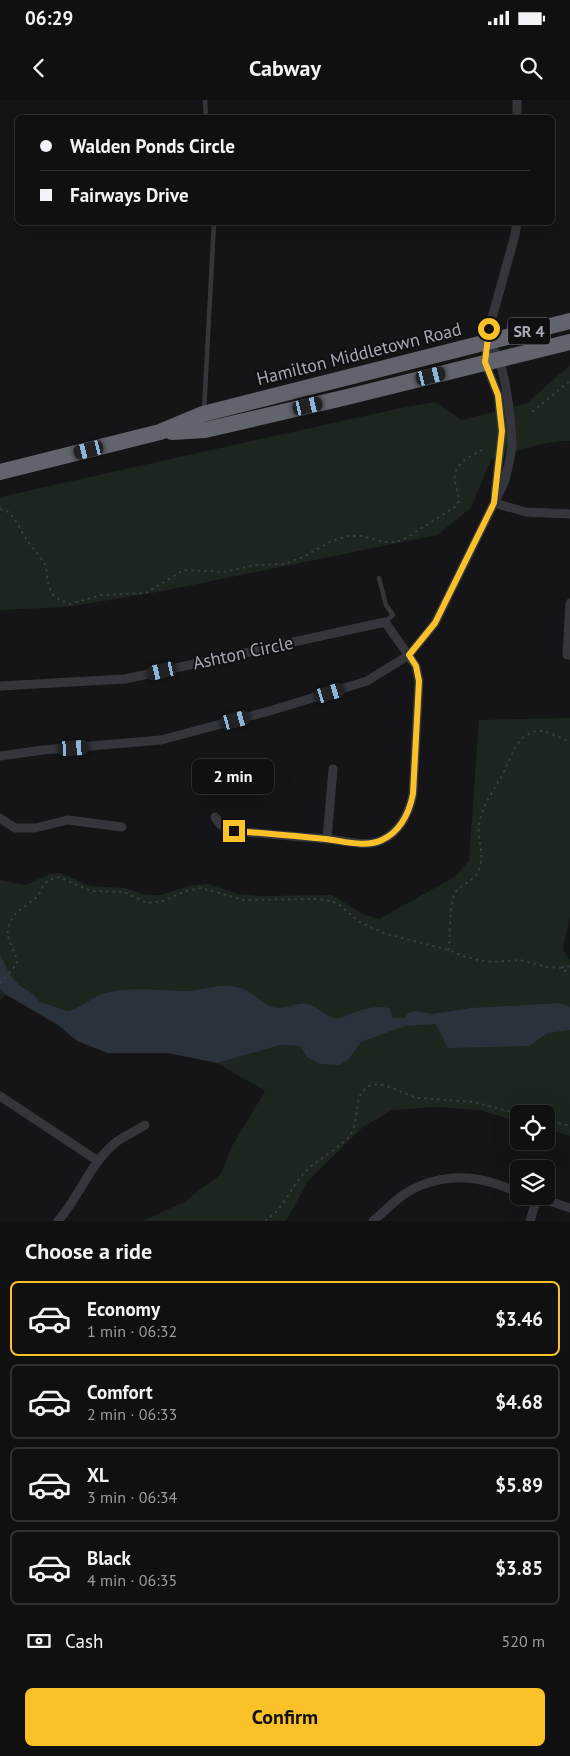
<!DOCTYPE html>
<html lang="en">
<head>
<meta charset="utf-8">
<style>
  :root { --surface:#101011; --page:#1e1e1f; --text:#f1f3f6; --muted:#9c9d9f; --line:#303031; --accent:#fac129 }
  body { margin:0; font-family:"PT Sans",sans-serif; background:var(--page); color:var(--text); height:100vh; display:flex; flex-direction:column; font-size:19px; white-space:nowrap }
  * { box-sizing:border-box; margin:0 }
  p { font-size:16px; color:var(--muted) }
  .icon { flex:none; width:28px; height:28px; fill:none; stroke:currentColor; stroke-width:2; stroke-linecap:round; stroke-linejoin:round }
  .map { position:relative; height:1121px; overflow:hidden }
  .details { display:flex; flex-direction:column; background:var(--surface); flex:1 }
  .details>* { flex:none }
  .hud { position:absolute; left:15px; top:15px; width:540px; height:110px; border-radius:8px; box-shadow:0 5px 20px #0002,0 0 0 1px var(--line); display:grid; align-content:center; height:110px; padding:0 25px; background:var(--surface) }
  .tools { position:absolute; left:510px; top:1005px; display:grid; gap:10px }
  .tools a { display:grid; place-items:center; width:45px; height:45px; border-radius:8px; background:var(--surface); box-shadow:0 5px 20px #0002,0 0 0 1px var(--line); font-size:25px }
  .end { position:absolute; width:22px; height:22px; margin:-11px; border:6px solid #fac129; background:#111; box-shadow:0 0 0 2px #111 }
  .from { border-radius:50% }
  .bubble { position:absolute; height:35px; border-radius:8px; background:var(--surface); box-shadow:0 5px 20px #0002,0 0 0 1px var(--line); font-size:16px; font-weight:700; line-height:35px; text-align:center }
  .car { position:absolute; width:15px; height:30px; margin:-15px -8px; border-radius:6px; box-shadow:0 0 4px 1px #0007; background:linear-gradient(#222 24%,#8ab4d8 0 40%,#222 0 76%,#8ab4d8 0 86%,#222 0) }
  .hud b { display:flex; align-items:center; gap:18px; height:48px; font-size:19px }
  .hud b+b { border-top:1px solid var(--line) }
  .hud i { width:12px; height:12px; background:var(--text) }
  ul { padding:0; list-style:none }
  li { display:flex; align-items:center; gap:15px; height:75px; margin:0 10px 8px; padding:0 15px; border:2px solid var(--line); border-radius:8px }
  li div { flex:1 }
  li b { display:block; font-size:19px }
  li em { font-style:normal; font-weight:700 }
  li.selected { border-color:var(--accent) }
  li>.icon { width:45px; height:45px; stroke-width:1.5 }
  h2 { padding:0 25px; font-size:22px; line-height:60px }
  .pay { display:flex; align-items:center; gap:12px; height:55px; padding:0 25px; font-size:19px }
  .pay p { margin-inline-start:auto }
  .action { display:flex; gap:10px; margin-top:auto; padding:10px 25px }
  .action a { flex:1; height:58px; border-radius:8px; background:var(--accent); color:#111; font-size:20px; font-weight:700; line-height:58px; text-align:center }
  .status { display:flex; justify-content:space-between; align-items:center; height:35px; padding:0 25px; background:var(--surface); direction:ltr }
  .status svg { height:14px; fill:currentColor }
  header { display:flex; justify-content:space-between; align-items:center; height:65px; padding:0 25px; background:var(--surface); font-size:22px; font-weight:700 }
  .map>svg:first-child { display:block }
</style>
</head>
<body>
<div class="status"><b>06:29</b><svg viewBox="0 0 49 12"><path d="M0 12V9h3v3zM5 12V6h3v6zM10 12V3h3v9zM15 12V0h3v12zM26 1h20v11H26zM47 4h2v5h-2z"/></svg></div>
<header><svg class="icon" aria-label="back" viewBox="0 0 24 24"><path d="M15 5l-7 7 7 7"/></svg>Cabway<svg class="icon" aria-label="search" viewBox="0 0 24 24"><circle cx="10" cy="10" r="6"/><path d="M15 15l6 6"/></svg></header>
<div class="map">
<svg width="570" height="1121" viewBox="0 0 570 1121">
  <rect width="100%" height="100%" fill="#151517"/>
  <g fill="#1c251e">
    <path d="M 570,265 L 570,341 C 544,340 515,352 491,360 L 471,408 L 437,435 L 163,491 L 67,507 L 0,510 L 0,397 L 396,309 L 434,302 L 462,320 L 527,303 Z"/>
    <path d="M 570,618 L 570,815 L 563,850 L 570,860 L 570,1036 L 546,1029 L 546,1014 L 519,1014 L 519,1022 L 479,1010 L 437,1007 L 392,1010 L 363,1027 L 308,1081 L 286,1121 L 143,1121 L 184,1102 L 221,1074 L 232,1046 L 265,991 L 217,963 L 168,953 L 108,953 L 77,941 L 58,925 L 6,894 L 0,900 L 0,780 L 26,785 L 49,774 L 60,773 L 90,786 L 124,788 L 147,795 L 160,795 L 192,785 L 208,784 L 238,794 L 261,796 L 332,795 L 363,814 L 379,819 L 456,776 L 469,760 L 479,620 Z"/>
  </g>
  <path fill="#2a323b" d="M 0,855 L 11,876 L 19,885 L 33,894 L 40,902 L 67,911 C 80,909 91,897 105,893 C 133,886 160,891 188,891 C 202,890 216,885 230,886 C 249,887 255,898 270,906 C 283,912 295,901 308,904 C 318,906 326,917 334,918 C 342,920 346,915 352,913 C 364,909 377,905 389,908 L 393,918 L 405,918 L 408,913 L 415,911 L 432,914 L 471,908 L 561,903 L 570,907 L 570,930 L 548,933 L 529,946 L 448,948 L 436,924 L 405,926 L 361,942 L 348,960 L 340,965 L 320,964 L 307,957 L 300,946 L 280,945 L 217,963 L 168,953 L 108,953 L 77,941 L 58,925 L 5,894 L 0,888 Z"/>
  <g fill="none" stroke-linecap="round" stroke-linejoin="round">
    <g stroke="#3b3d43" stroke-width="2" stroke-dasharray="2.5 4" stroke-linecap="butt">
      <path d="M 532,312 L 570,281"/>
      <path d="M 0,409 L 7,411 L 14,418 L 28,442 L 41,458 L 46,467 L 48,484 L 52,494 L 60,500 L 70,504 L 102,495 L 146,493 L 184,470 L 224,472 L 255,465 L 285,464 L 303,457 L 332,441 L 348,436 L 361,436 L 385,442 L 396,442 L 406,438 L 455,407 L 459,401 C 459,394 456,388 455,381 C 452,364 470,357 482,350"/>
      <path d="M 449,850 C 450,838 449,803 455,793 C 463,781 476,783 480,766 C 484,752 477,739 479,725 C 482,704 496,688 505,670 C 510,659 514,646 524,637 C 528,634 532,632 537,631 C 549,630 559,639 570,641"/>
      <path d="M 562,868 L 565,865 L 570,867"/>
      <path d="M 0,883 L 17,864 L 17,860 L 7,834 L 10,822 L 16,813 L 38,796 L 44,784 L 49,780 L 59,777 L 91,791 L 124,792 L 147,803 L 163,801 L 186,791 L 201,788 L 244,800 L 317,799 L 331,801 L 341,806 L 358,821 L 383,833 L 449,850 L 463,856 L 478,860 L 493,862 L 520,860 L 547,867 L 562,868 L 565,871 L 570,868"/>
      <path d="M 546,1020 L 570,1026"/>
      <path d="M 265,1121 C 285,1108 291,1085 308,1069 C 320,1058 346,1044 352,1032 C 360,1016 352,992 372,985 C 385,981 405,996 419,998 L 474,1002 L 519,1014"/>
    </g>
    <g stroke="#35363c" stroke-width="4.5">
      <path d="M 205,0 L 206,18"/>
      <path d="M 204,311 L 214,122"/>
      <path d="M 379,478 L 386,505 L 393,515 L 385,522"/>
    </g>
    <g stroke="#35363c" stroke-width="9">
      <path d="M 517,0 L 517,18"/>
      <path d="M 495,395 L 502,331 L 498,295 L 485,262 L 492,218 L 515,135 L 517,122"/>
      <path d="M 494,403 L 526,412 L 570,414"/>
      <path d="M 570,503 L 567,555 L 570,555"/>
      <path d="M 0,586 L 125,579 L 385,522 L 416,566 L 419,581 L 413,694 C 409,713 401,731 382,740 C 366,748 343,740 326,739 C 295,736 264,734 234,731 L 221,725 L 215,717"/>
      <path d="M 0,656 L 43,650 L 161,640 L 273,610 L 367,581 L 409,555 L 435,523 L 504,383 C 507,371 511,358 512,346 C 512,326 506,276 498,258 C 496,253 492,247 488,242"/>
      <path d="M 0,718 L 15,728 L 35,728 L 68,720 L 122,727"/>
      <path d="M 327,739 L 333,669"/>
      <path d="M 0,996 L 98,1061"/>
      <path d="M 533,1096 L 570,1108"/>
      <path d="M 58,1121 C 79,1097 90,1064 115,1043 C 124,1036 136,1031 145,1025"/>
      <path d="M 373,1121 C 383,1113 392,1103 403,1095 C 425,1080 455,1074 481,1080 C 494,1082 507,1088 519,1092"/>
      <path d="M 530,1121 L 537,1098"/>
    </g>
    <g stroke="#61646d" stroke-width="16">
      <path d="M 172,332 L 205,330 L 343,298 L 570,242"/>
      <path d="M 0,372 L 160,332 L 203,314 L 570,221"/>
    </g>
  </g>
  <g fill="none" stroke-linecap="round" stroke-linejoin="round">
    <path stroke="#fac129" stroke-width="6" d="M 234,731 C 264,733 295,736 326,739 C 343,741 366,748 382,740 C 401,731 409,714 413,694 L 419,581 L 416,566 L 409,555 L 435,523 L 494,403 L 502,331 L 498,295 L 485,262 L 489,229"/>
  </g>
  <g text-anchor="middle" stroke-width="4" stroke-linejoin="round" paint-order="stroke">
    <rect fill="#101012" stroke="#797c86" stroke-width="1" x="508" y="217.5" width="42" height="27" rx="4"/>
    <g font-size="16" font-weight="bold" fill="#a6aab7">
      <text x="529" y="237">SR 4</text>
    </g>
    <g font-size="18" fill="#a6aab7" stroke="#101012">
      <text transform="translate(359 254) rotate(-14)" y="6">Hamilton Middletown Road</text>
      <text transform="translate(243 553) rotate(-12)" y="6">Ashton Circle</text>
    </g>
  </g>
</svg>
<div class="tools">
<a><svg class="icon" aria-label="locate" viewBox="0 0 24 24"><circle cx="12" cy="12" r="6"/><path d="M12 2v4M12 18v4M2 12h4M18 12h4"/></svg></a>
<a><svg class="icon" aria-label="layers" viewBox="0 0 24 24"><path d="M12 4l9 5-9 5-9-5zM3 14l9 5 9-5"/></svg></a>
</div>
<i class="end from" style="left:489px;top:229px"></i>
<i class="end" style="left:234px;top:731px"></i>
<div class="bubble" style="left:192px;top:659px;width:82px">2 min</div>
<i class="car" style="left:431px;top:276px;rotate:76deg"></i>
<i class="car" style="left:308px;top:306px;rotate:77deg"></i>
<i class="car" style="left:89px;top:350px;rotate:256deg"></i>
<i class="car" style="left:162px;top:571px;rotate:257deg"></i>
<i class="car" style="left:330px;top:593px;rotate:73deg"></i>
<i class="car" style="left:236px;top:620px;rotate:75deg"></i>
<i class="car" style="left:74px;top:648px;rotate:87deg"></i>
<div class="hud">
<b><i class="from"></i>Walden Ponds Circle</b>
<b><i></i>Fairways Drive</b>
</div>
</div>
<section class="details">
<h2>Choose a ride</h2>
<ul>
<li class="selected"><svg class="icon" aria-label="car" viewBox="0 0 24 24"><path d="M5 17H2v-5l4-1 3-4h7l3 4 3 1v5h-3M9 17h6M6 11h13"/><circle cx="7" cy="17" r="2"/><circle cx="17" cy="17" r="2"/></svg><div><b>Economy</b><p>1 min · 06:32</p></div><em>$3.46</em></li>
<li><svg class="icon" aria-label="car" viewBox="0 0 24 24"><path d="M5 17H2v-5l4-1 3-4h7l3 4 3 1v5h-3M9 17h6M6 11h13"/><circle cx="7" cy="17" r="2"/><circle cx="17" cy="17" r="2"/></svg><div><b>Comfort</b><p>2 min · 06:33</p></div><em>$4.68</em></li>
<li><svg class="icon" aria-label="car" viewBox="0 0 24 24"><path d="M5 17H2v-5l4-1 3-4h7l3 4 3 1v5h-3M9 17h6M6 11h13"/><circle cx="7" cy="17" r="2"/><circle cx="17" cy="17" r="2"/></svg><div><b>XL</b><p>3 min · 06:34</p></div><em>$5.89</em></li>
<li><svg class="icon" aria-label="car" viewBox="0 0 24 24"><path d="M5 17H2v-5l4-1 3-4h7l3 4 3 1v5h-3M9 17h6M6 11h13"/><circle cx="7" cy="17" r="2"/><circle cx="17" cy="17" r="2"/></svg><div><b>Black</b><p>4 min · 06:35</p></div><em>$3.85</em></li>
</ul>
<div class="pay"><svg class="icon" aria-label="cash" viewBox="0 0 24 24"><path d="M3 7h18v10H3z"/><circle cx="12" cy="12" r="2"/></svg>Cash<p>520 m</p></div>
<div class="action"><a>Confirm</a></div>
</section>
</body>
</html>
